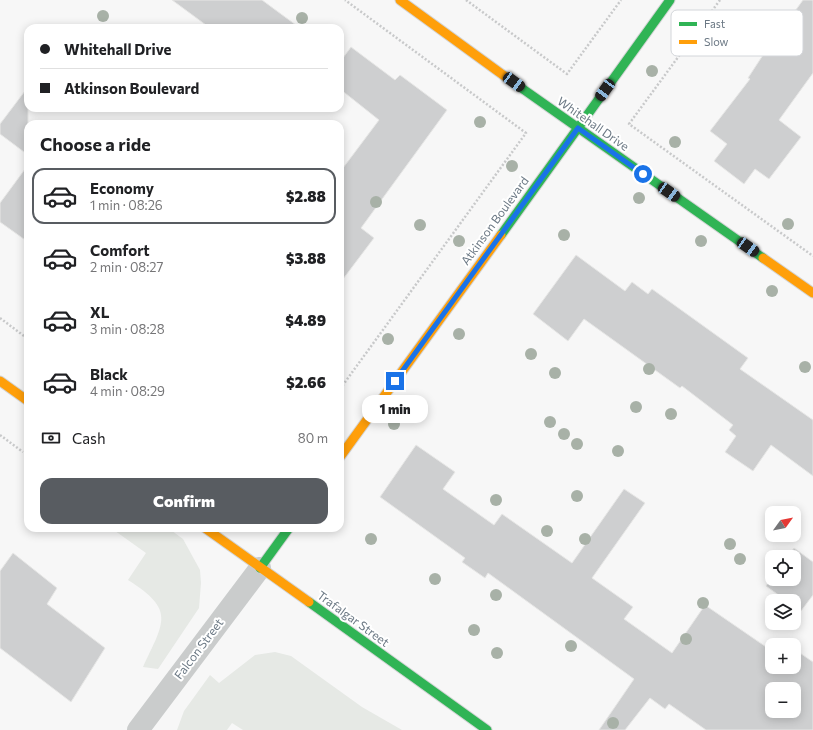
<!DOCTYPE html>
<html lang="en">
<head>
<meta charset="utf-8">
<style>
  :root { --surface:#fff; --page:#f2f2f2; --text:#202124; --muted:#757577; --line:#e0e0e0; --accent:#585c61 }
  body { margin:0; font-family:Commissioner,sans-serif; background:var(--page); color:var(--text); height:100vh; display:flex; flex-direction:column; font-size:15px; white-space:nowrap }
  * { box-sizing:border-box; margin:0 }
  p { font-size:13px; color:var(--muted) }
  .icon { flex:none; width:22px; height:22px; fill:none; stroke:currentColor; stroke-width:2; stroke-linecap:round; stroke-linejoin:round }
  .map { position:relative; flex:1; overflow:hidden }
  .details { position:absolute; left:24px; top:120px; width:320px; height:412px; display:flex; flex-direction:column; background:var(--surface); border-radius:12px; box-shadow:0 2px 10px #0003 }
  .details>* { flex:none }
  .hud { position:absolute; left:24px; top:24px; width:320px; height:88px; border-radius:12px; box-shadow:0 2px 10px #0003; display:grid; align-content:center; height:88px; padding:0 16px; background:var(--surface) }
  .needle { width:26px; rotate:57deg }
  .buttons { position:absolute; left:765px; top:506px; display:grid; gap:8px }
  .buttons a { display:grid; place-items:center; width:36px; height:36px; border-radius:8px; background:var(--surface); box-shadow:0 2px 10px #0003; font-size:20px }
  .end { position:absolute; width:18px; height:18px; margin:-9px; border:5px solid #1a73e8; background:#fff; box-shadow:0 0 0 2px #fff }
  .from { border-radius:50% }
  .bubble { position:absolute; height:28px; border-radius:12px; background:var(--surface); box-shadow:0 2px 10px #0003; font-size:13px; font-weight:800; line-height:28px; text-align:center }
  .car { position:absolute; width:12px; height:24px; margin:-12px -6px; border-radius:5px; box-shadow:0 0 3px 1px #0007; background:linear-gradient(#222 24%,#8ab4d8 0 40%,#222 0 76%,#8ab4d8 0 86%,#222 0) }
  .hud b { display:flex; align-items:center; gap:14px; height:38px; font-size:15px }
  .hud b+b { border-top:1px solid var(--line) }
  .hud i { width:10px; height:10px; background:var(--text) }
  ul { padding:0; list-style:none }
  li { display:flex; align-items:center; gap:12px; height:56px; margin:0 8px 6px; padding:0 8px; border:2px solid transparent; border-radius:12px }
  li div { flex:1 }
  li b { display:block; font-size:15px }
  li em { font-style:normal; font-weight:800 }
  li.active { border-color:var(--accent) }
  li>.icon { width:36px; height:36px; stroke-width:1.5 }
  h2 { padding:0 16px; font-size:18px; line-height:48px }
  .pay { display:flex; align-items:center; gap:10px; height:44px; padding:0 16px; font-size:15px }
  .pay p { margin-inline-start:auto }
  .button { display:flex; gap:8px; margin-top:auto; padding:8px 16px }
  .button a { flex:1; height:46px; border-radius:12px; background:var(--accent); color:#fff; font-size:16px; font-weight:800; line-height:46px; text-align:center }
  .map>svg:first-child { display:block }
</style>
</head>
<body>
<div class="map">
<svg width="813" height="730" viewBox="0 0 813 730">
  <rect width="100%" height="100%" fill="#f7f7f7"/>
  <g fill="#e6e9e5">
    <path d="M 111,528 L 168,528 L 183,539 L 200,570 L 201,583 L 199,608 L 158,669 L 143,667 C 164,622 176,610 128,580 L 146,553 Z"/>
    <path d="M 275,652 L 291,656 L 362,707 L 402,730 L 243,730 L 232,723 L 227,730 L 177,730 L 184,711 L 210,675 L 219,683 L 255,655 Z"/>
  </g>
  <g fill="#cecfd0" stroke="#e7e7e6" fill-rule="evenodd">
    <path d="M 172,0 L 262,0 L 300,28 L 210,28 Z"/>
    <path d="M 803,0 L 813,0 L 813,73 L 779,120 L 801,137 L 769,179 L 755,169 L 744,184 L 714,161 L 727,144 L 710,131 L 750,79 L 748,78 L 761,58 Z"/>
    <path d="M 351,47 L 395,80 L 400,75 L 447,110 L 361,228 L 374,238 L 340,283 L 340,172 L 379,120 L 340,89 L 340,62 Z"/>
    <path d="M 28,87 L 28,155 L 0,134 L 0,124 Z"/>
    <path d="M 28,165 L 28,242 L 0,222 L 0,203 Z"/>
    <path d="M 576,255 L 625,291 L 632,282 L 648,294 L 652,289 L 748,358 L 740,369 L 813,420 L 813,476 L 771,445 L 753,471 L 725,452 L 736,436 L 729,430 L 733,425 L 682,386 L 680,388 L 584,319 L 568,341 L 533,314 Z"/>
    <path d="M 416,445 L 455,472 L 443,489 L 494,525 L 502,514 L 572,563 L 624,489 L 645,503 L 592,578 L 633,607 L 624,619 L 672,653 L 705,605 L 772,651 L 772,667 L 794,667 L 794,649 L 813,662 L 813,730 L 706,730 L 669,704 L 665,709 L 650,698 L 625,730 L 599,730 L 634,679 L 488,573 L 485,578 L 462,562 L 465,558 L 380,497 ZM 772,689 L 794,689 L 794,711 L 772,711 Z"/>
    <path d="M 794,548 L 813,562 L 813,595 L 801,611 L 794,606 L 794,601 L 787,601 L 766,586 L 772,578 L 794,579 L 794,557 L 788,557 Z"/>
    <path d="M 13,553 L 57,588 L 47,604 L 105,648 L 71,702 L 0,648 L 0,571 Z"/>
  </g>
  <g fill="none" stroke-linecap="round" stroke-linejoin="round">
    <defs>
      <g id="fast">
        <path d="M 510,80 L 763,258"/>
        <path d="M 501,235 L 670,0"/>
        <path d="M 260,568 L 289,528"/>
        <path d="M 309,602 L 487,730"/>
      </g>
      <g id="slow">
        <path d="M 400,0 L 510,80"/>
        <path d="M 763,258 L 813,293"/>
        <path d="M 0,381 L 28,401"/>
        <path d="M 340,457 L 501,235"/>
        <path d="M 205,528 L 309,602"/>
      </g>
    </defs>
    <use href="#fast" stroke="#d3d4d5" stroke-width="11"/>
    <use href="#slow" stroke="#d3d4d5" stroke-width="11"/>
    <g stroke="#c8c9ca" stroke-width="2.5" stroke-dasharray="2 2" stroke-linecap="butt">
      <path d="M 466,0 L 567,74 L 621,0"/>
      <path d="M 720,0 L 629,124 L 813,256"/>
      <path d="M 0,318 L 28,339"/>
      <path d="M 340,389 L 526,133 L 345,0"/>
      <path d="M 0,435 L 23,452"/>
    </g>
    <path stroke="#cacccc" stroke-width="22" d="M 138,730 L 260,568"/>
    <use href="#fast" stroke="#30b455" stroke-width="9"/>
    <use href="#slow" stroke="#ff9f0a" stroke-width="9"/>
  </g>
  <g fill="#a8b1a7">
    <circle cx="103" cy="16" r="6"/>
    <circle cx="302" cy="18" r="6"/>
    <circle cx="652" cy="71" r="6"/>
    <circle cx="480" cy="122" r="6"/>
    <circle cx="675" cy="142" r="6"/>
    <circle cx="512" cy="166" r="6"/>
    <circle cx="639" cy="198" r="6"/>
    <circle cx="376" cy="202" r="6"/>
    <circle cx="788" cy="224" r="6"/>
    <circle cx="420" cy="225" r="6"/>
    <circle cx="564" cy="235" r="6"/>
    <circle cx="459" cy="241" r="6"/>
    <circle cx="701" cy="241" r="6"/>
    <circle cx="772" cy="291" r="6"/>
    <circle cx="459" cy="334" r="6"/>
    <circle cx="388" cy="339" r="6"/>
    <circle cx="531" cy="354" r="6"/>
    <circle cx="805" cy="367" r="6"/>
    <circle cx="649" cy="369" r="6"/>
    <circle cx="555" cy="373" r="6"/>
    <circle cx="636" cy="407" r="6"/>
    <circle cx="671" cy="414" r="6"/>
    <circle cx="550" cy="422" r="6"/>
    <circle cx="394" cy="424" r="6"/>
    <circle cx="564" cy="434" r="6"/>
    <circle cx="577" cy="444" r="6"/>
    <circle cx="618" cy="451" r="6"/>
    <circle cx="577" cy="496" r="6"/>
    <circle cx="496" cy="500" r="6"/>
    <circle cx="547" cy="531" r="6"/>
    <circle cx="371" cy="539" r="6"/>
    <circle cx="585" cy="539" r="6"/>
    <circle cx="730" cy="544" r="6"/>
    <circle cx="740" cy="559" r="6"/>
    <circle cx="435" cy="579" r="6"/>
    <circle cx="496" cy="595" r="6"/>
    <circle cx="703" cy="603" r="6"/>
    <circle cx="474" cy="630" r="6"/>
    <circle cx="686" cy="639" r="6"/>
    <circle cx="571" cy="646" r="6"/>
    <circle cx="497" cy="653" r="6"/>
    <circle cx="613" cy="723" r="6"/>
  </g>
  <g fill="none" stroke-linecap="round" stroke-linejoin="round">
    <path stroke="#1a73e8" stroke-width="5" d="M 395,381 L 578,128 L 643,174"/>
  </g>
  <g text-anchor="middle" stroke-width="4" stroke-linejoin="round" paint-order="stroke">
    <g font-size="12" fill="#6b7884" stroke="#fff">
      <text transform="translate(593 124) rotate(35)" y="4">Whitehall Drive</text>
      <text transform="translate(495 221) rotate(-54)" y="4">Atkinson Boulevard</text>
      <text transform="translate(353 619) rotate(36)" y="4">Trafalgar Street</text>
      <text transform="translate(199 649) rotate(-53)" y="4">Falcon Street</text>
    </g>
  </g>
  <rect x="671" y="10" width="132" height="46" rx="6" fill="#fff" stroke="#d3d6da" stroke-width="1"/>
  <rect x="679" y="22" width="18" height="4" fill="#30b455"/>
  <rect x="679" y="40" width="18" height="4" fill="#ff9f0a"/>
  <g font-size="11" fill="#6b7884">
    <text x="704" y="28">Fast</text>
    <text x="704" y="46">Slow</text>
  </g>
</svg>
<div class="buttons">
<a><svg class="needle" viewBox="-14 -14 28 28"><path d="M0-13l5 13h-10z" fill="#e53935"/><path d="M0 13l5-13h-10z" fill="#757577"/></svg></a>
<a><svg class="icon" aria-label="locate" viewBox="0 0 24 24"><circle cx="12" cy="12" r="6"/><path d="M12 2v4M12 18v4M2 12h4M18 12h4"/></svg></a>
<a><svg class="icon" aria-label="layers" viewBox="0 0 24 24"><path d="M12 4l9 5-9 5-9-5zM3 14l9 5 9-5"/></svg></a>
<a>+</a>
<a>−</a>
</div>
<i class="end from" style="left:643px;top:174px"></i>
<i class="end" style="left:395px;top:381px"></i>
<div class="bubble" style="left:362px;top:395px;width:66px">1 min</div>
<i class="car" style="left:514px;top:82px;rotate:126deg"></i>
<i class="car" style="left:605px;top:90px;rotate:216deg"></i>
<i class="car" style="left:669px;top:192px;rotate:125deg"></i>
<i class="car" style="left:748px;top:247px;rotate:125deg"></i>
<div class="hud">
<b><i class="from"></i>Whitehall Drive</b>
<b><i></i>Atkinson Boulevard</b>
</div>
<section class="details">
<h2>Choose a ride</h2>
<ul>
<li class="active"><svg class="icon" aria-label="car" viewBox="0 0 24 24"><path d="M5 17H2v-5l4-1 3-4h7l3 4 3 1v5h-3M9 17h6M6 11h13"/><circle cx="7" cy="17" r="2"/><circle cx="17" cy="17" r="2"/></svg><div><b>Economy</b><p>1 min · 08:26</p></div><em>$2.88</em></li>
<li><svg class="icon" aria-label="car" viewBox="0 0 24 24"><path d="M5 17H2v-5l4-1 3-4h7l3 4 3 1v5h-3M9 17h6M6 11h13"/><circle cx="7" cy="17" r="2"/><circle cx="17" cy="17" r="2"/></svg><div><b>Comfort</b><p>2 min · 08:27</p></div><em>$3.88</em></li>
<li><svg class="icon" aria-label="car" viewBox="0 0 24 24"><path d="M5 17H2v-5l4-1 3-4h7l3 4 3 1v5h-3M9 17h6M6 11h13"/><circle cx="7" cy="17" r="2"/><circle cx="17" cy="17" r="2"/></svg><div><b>XL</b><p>3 min · 08:28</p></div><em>$4.89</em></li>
<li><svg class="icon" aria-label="car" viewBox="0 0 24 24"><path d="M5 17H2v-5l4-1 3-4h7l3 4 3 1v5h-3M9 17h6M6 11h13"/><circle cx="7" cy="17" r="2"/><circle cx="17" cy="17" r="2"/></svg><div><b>Black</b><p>4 min · 08:29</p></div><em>$2.66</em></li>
</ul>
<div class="pay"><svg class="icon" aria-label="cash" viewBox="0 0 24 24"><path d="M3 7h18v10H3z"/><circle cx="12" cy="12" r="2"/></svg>Cash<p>80 m</p></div>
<div class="button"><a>Confirm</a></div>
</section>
</div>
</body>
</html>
